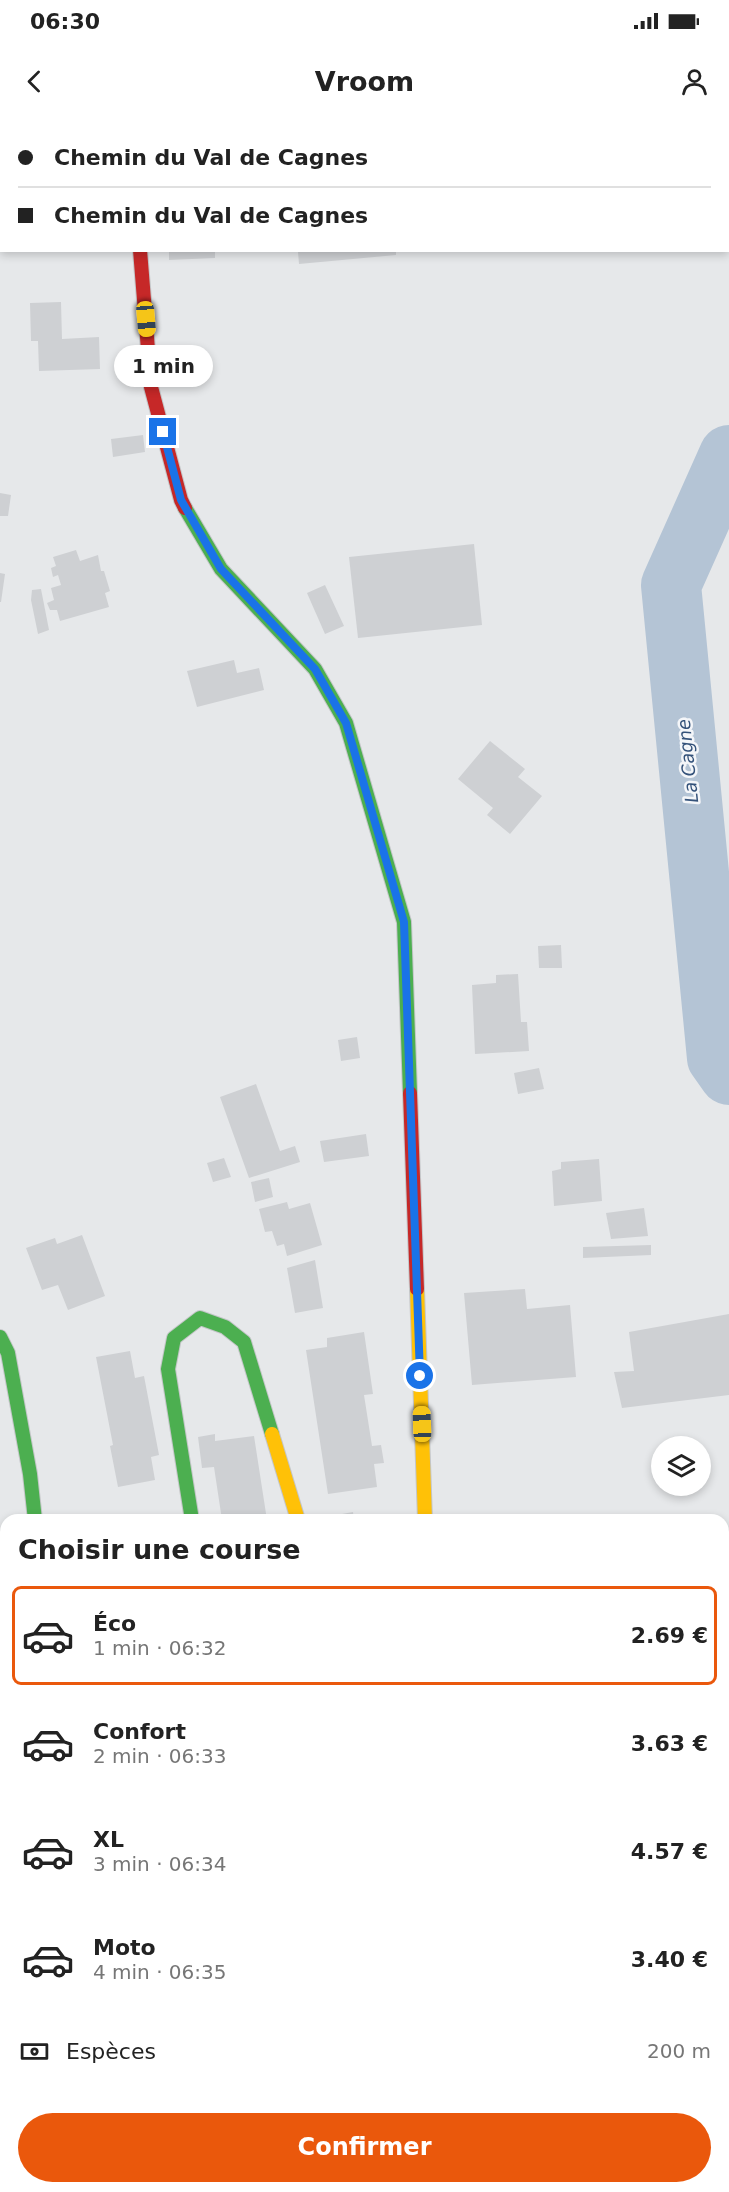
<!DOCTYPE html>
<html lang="fr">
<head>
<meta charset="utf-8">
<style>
  :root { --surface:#fff; --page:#f6f6f6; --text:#222; --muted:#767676; --line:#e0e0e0; --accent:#ea580c }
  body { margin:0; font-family:"DejaVu Sans",sans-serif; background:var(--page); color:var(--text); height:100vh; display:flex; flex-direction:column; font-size:22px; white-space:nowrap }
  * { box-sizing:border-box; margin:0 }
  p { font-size:20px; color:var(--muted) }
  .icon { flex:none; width:33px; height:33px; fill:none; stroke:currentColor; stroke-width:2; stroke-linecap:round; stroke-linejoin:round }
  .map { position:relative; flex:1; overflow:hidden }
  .details { position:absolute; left:0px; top:1394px; width:729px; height:680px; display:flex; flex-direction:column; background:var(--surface); border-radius:18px 18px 0 0; box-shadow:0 3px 9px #0003 }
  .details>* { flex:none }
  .guide { position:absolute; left:0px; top:0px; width:729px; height:132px; box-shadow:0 3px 9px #0003; display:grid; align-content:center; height:132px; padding:0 18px; background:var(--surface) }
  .buttons { position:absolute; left:651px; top:1316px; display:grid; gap:12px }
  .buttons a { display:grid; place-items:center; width:60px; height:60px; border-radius:50%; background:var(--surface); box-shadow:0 3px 9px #0003; font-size:30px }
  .end { position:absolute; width:27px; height:27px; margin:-14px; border:8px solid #1a73e8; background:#fff; box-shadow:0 0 0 3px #fff }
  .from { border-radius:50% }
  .bubble { position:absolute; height:42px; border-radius:21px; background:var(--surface); box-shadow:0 3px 9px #0003; font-size:20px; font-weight:700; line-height:42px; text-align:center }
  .car { position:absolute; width:18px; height:36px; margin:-18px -9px; border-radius:8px; box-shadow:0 0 4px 2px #0007; background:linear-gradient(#f5c518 24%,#345 0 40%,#f5c518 0 76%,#345 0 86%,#f5c518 0) }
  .guide b { display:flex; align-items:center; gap:21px; height:57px; font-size:22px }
  .guide b+b { border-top:2px solid var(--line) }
  .guide i { width:15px; height:15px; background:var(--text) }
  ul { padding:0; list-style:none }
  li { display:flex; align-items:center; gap:18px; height:99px; margin:0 12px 9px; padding:0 6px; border:3px solid transparent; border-radius:9px }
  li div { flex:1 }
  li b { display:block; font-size:22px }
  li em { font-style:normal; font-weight:700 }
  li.selected { border-color:var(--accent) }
  li>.icon { width:54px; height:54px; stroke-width:1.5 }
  h2 { padding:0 18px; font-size:27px; line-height:72px }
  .pay { display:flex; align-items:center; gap:15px; height:66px; padding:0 18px; font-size:22px }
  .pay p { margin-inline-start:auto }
  .action { display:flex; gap:12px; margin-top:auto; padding:12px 18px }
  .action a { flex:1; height:69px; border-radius:36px; background:var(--accent); color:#fff; font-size:24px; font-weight:700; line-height:69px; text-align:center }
  .status { display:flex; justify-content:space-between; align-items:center; height:42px; padding:0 30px; background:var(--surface); direction:ltr }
  .status svg { height:16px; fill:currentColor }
  header { display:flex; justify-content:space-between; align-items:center; height:78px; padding:0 18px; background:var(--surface); font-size:27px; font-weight:700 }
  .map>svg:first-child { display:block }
</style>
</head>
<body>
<div class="status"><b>06:30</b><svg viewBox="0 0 49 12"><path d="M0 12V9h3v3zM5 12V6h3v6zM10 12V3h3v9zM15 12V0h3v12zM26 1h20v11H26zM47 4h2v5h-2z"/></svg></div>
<header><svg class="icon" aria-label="back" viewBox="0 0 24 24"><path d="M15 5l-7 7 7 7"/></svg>Vroom<svg class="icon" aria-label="person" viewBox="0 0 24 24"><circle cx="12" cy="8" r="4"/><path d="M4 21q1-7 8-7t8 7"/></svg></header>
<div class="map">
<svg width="729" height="2072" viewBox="0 0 729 2072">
  <rect width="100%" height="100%" fill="#e6e8ea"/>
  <g fill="#d6ded6">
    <path d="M 729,1723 L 729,1909 L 723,1912 L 723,1725 Z"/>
    <path d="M 0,1830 L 6,1830 L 6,2067 L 350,2067 L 349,2072 L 0,2072 Z"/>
  </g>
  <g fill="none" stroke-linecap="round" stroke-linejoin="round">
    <path stroke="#b4c4d5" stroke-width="60" d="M 729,335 L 671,465 L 717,938 L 729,955"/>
  </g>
  <g fill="#ced0d3">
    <path d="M 169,130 L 215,130 L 215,138 L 169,140 Z"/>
    <path d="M 323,130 L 396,130 L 396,135 L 299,144 L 298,132 Z"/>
    <path d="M 61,182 L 62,219 L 99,217 L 100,249 L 39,251 L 38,221 L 31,221 L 30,183 Z"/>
    <path d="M 143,315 L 145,332 L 113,337 L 111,319 Z"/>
    <path d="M 0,373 L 11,375 L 8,396 L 0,396 Z"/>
    <path d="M 474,424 L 482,505 L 358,518 L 349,437 Z"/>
    <path d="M 76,430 L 80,441 L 98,435 L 101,451 L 104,451 L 110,471 L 105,473 L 109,487 L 60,501 L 57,490 L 50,490 L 47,483 L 54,480 L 51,468 L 61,465 L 58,455 L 53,457 L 51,448 L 56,446 L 53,437 Z"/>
    <path d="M 0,453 L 5,454 L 1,482 L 0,482 Z"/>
    <path d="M 325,465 L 344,506 L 325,514 L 307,473 Z"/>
    <path d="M 41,469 L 49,510 L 38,514 L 31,480 L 32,470 Z"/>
    <path d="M 234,540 L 237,553 L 259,548 L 264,570 L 197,587 L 187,551 Z"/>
    <path d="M 490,621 L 525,649 L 518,657 L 542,676 L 510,714 L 487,695 L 493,688 L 458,659 Z"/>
    <path d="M 561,825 L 562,848 L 539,848 L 538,826 Z"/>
    <path d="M 518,854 L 521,902 L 527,902 L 529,931 L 475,934 L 472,865 L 496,863 L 496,855 Z"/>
    <path d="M 357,917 L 360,938 L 341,941 L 338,920 Z"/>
    <path d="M 539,948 L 544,969 L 518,974 L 514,953 Z"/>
    <path d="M 256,964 L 280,1031 L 295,1026 L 300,1042 L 249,1058 L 220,977 Z"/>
    <path d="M 366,1014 L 369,1036 L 324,1042 L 320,1021 Z"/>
    <path d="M 224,1038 L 231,1057 L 213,1062 L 207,1043 Z"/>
    <path d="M 599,1039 L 602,1081 L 554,1086 L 552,1051 L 561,1049 L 561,1042 Z"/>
    <path d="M 269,1058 L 273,1077 L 255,1082 L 251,1062 Z"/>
    <path d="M 287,1082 L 289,1089 L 310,1083 L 322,1125 L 287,1136 L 284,1124 L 277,1126 L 272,1111 L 265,1112 L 259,1089 Z"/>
    <path d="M 644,1088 L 648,1116 L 611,1119 L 606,1093 Z"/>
    <path d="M 82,1115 L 105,1176 L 68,1190 L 58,1165 L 42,1170 L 26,1128 L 55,1118 L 57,1124 Z"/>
    <path d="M 651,1125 L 651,1135 L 583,1138 L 583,1127 Z"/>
    <path d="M 315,1140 L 323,1188 L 295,1193 L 287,1148 Z"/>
    <path d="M 525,1169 L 527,1189 L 570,1185 L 576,1257 L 472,1265 L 464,1173 Z"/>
    <path d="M 729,1194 L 729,1275 L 622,1288 L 614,1252 L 634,1251 L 629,1212 Z"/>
    <path d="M 364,1212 L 373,1274 L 364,1275 L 372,1326 L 381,1325 L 384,1343 L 374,1344 L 377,1367 L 328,1374 L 306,1230 L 327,1227 L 327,1218 Z"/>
    <path d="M 130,1231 L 135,1258 L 144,1256 L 159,1335 L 151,1337 L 155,1360 L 118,1367 L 110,1326 L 113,1325 L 96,1237 Z"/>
    <path d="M 215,1314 L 215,1321 L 254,1316 L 267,1400 L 222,1400 L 214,1347 L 202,1348 L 198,1317 Z"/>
    <path d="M 353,1392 L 354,1400 L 332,1400 L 331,1396 Z"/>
    <path d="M 723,2005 L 729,2005 L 729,2040 L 723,2041 Z"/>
    <path d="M 342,2067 L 352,2067 L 353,2072 L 342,2072 Z"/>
    <path d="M 530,2067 L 539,2067 L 540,2072 L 504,2072 Z"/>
  </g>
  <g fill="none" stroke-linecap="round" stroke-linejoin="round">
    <defs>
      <g id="street">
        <path d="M 143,2 L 143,0"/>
        <path d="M 422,2067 L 422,2072"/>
      </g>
      <g id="fast">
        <path d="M 185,388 L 221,449 L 315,549 L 346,603 L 404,802 L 410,973"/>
        <path d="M 0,1217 L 8,1233 L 30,1354 L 35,1400"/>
        <path d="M 192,1400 L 168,1249 L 174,1218 L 200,1198 L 225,1207 L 244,1222 L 272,1314"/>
        <path d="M 18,2072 L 19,2067"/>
      </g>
      <g id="slow">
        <path d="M 417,1169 L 425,1400"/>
        <path d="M 272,1314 L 298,1400"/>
      </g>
      <g id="jam">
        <path d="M 140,130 L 151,267 L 181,380 L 185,388"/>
        <path d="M 410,973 L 417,1169"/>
      </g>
    </defs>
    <use href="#street" stroke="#c4c6c8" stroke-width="36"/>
    <use href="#fast" stroke="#c4c6c8" stroke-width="16"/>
    <use href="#slow" stroke="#c4c6c8" stroke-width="16"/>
    <use href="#jam" stroke="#c4c6c8" stroke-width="16"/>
    <use href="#street" stroke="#f5f6f7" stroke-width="33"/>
    <use href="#fast" stroke="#4caf50" stroke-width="14"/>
    <use href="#slow" stroke="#ffc107" stroke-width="14"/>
    <use href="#jam" stroke="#c62828" stroke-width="14"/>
  </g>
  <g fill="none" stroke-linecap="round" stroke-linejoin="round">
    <path stroke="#1a73e8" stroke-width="8" d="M 163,312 L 181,380 L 221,449 L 315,549 L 346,603 L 404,802 L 420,1256"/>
  </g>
  <g text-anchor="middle" stroke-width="5" stroke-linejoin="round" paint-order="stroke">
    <g font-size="18" font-style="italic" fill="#34527a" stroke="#f4f6f9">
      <text transform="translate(688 641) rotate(-96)" y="6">La Cagne</text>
    </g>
  </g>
</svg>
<div class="buttons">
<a><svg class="icon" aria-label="layers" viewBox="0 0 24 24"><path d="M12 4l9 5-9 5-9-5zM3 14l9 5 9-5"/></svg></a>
</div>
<i class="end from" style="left:420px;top:1256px"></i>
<i class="end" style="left:163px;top:312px"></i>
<div class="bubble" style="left:114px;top:225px;width:99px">1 min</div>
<i class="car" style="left:146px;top:199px;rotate:175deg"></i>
<i class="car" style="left:422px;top:1304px;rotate:358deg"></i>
<div class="guide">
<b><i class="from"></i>Chemin du Val de Cagnes</b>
<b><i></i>Chemin du Val de Cagnes</b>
</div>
<section class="details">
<h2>Choisir une course</h2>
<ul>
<li class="selected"><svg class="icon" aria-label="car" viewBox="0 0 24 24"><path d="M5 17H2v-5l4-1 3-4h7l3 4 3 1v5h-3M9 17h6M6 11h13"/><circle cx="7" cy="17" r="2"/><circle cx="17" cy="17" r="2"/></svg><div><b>Éco</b><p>1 min · 06:32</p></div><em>2.69 €</em></li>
<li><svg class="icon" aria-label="car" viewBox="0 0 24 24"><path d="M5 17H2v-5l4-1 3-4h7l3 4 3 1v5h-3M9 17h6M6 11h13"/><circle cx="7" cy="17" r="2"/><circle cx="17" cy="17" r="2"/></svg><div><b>Confort</b><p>2 min · 06:33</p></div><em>3.63 €</em></li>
<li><svg class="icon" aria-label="car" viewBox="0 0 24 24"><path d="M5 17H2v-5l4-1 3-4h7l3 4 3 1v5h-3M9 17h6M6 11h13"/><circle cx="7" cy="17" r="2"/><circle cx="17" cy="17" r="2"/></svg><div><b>XL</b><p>3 min · 06:34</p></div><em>4.57 €</em></li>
<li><svg class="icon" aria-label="car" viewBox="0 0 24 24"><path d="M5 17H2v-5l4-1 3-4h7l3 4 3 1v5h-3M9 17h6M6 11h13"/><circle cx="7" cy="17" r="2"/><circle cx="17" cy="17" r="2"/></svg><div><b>Moto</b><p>4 min · 06:35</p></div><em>3.40 €</em></li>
</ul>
<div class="pay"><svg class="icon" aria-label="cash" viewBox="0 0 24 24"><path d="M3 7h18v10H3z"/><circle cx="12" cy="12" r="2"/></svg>Espèces<p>200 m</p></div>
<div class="action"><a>Confirmer</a></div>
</section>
</div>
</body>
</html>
